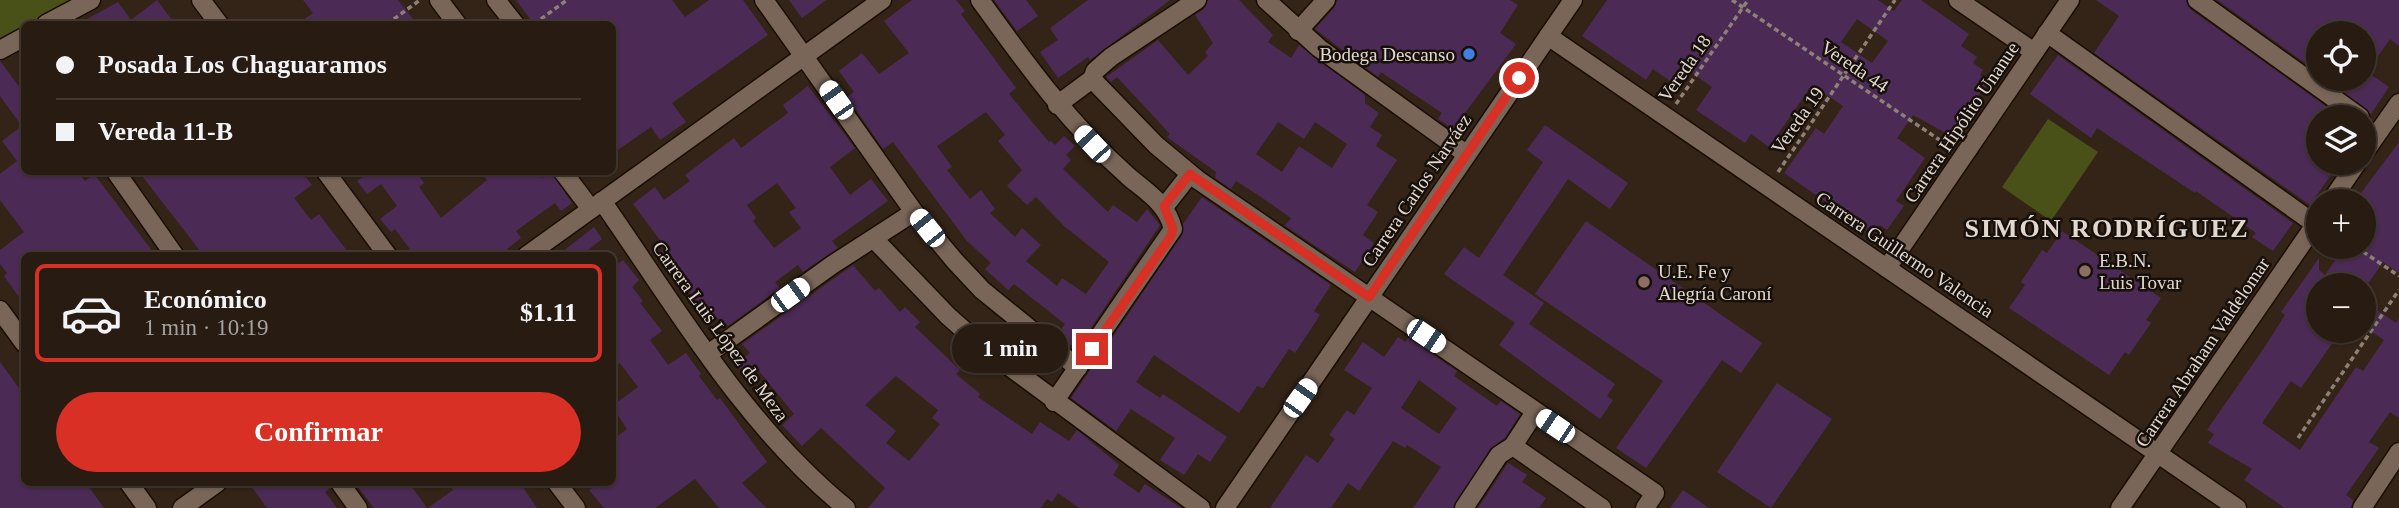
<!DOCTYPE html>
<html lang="es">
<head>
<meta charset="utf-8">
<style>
  :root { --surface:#271b12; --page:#2f241b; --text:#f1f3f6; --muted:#a4a19f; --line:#433932; --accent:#d93025 }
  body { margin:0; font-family:Georgia,serif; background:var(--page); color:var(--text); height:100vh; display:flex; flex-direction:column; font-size:26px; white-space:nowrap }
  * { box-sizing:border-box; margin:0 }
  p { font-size:23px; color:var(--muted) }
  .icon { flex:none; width:38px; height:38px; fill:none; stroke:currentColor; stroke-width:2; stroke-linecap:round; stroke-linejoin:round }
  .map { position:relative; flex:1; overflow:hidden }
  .panel { position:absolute; left:21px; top:252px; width:595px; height:234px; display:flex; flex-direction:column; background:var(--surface); border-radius:10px; box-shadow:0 2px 5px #0004,0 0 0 2px var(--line) }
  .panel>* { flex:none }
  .top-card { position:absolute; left:21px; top:21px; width:595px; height:154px; border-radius:10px; box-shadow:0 2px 5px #0004,0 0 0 2px var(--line); display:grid; align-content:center; height:154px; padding:0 35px; background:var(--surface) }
  .controls { position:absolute; left:2306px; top:21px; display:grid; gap:14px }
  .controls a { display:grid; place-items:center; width:70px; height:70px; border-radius:50%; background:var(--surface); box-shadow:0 2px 5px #0004,0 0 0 2px var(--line); font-size:35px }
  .end { position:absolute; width:32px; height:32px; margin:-16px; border:9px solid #d93025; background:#fff; box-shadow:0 0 0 4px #fff }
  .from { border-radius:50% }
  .bubble { position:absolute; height:49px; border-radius:24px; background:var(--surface); box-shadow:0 2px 5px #0004,0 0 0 2px var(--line); font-size:23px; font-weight:600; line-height:49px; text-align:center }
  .car { position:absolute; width:21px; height:42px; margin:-21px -10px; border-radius:9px; box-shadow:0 0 5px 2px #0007; background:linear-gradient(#fff 24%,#345 0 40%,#fff 0 76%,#345 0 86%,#fff 0) }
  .top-card b { display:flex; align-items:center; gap:24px; height:66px; font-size:26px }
  .top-card b+b { border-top:2px solid var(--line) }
  .top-card i { width:18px; height:18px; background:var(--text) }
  ul { padding:12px 0 0; list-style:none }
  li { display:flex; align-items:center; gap:21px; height:98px; margin:0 14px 10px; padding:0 21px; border:4px solid transparent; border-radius:10px }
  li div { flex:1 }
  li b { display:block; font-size:26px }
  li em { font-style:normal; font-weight:600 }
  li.active { border-color:var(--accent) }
  li>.icon { width:63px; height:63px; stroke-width:1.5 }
  .primary-button { display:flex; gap:14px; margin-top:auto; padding:14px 35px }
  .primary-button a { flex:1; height:80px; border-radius:42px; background:var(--accent); color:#fff; font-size:28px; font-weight:600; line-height:80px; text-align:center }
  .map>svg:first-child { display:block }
</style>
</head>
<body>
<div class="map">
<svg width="2399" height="508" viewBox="0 0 2399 508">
  <rect width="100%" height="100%" fill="#342418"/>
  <g fill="#4a5118">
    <path d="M 0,0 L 91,0 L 46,24 L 24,24 L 24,37 L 0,50 Z"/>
    <path d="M 2048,119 L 2098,152 L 2051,221 L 2002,187 Z"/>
  </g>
  <g fill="#4c2a56" fill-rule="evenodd">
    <path d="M 157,0 L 175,24 L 78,24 L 118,2 L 131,20 Z"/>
    <path d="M 303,0 L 398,0 L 417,24 L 297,24 L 313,13 Z"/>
    <path d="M 516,0 L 672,0 L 685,17 L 709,0 L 743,0 L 768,35 L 672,103 L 686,122 L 660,140 L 651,127 L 612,154 L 612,24 L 534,24 Z"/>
    <path d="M 789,0 L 826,0 L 802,18 Z"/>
    <path d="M 912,0 L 956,0 L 965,11 L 961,14 L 1016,88 L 1009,94 L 1028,117 L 1049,142 L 1051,141 L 1055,145 L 1064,136 L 1075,146 L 1066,155 L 1071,160 L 1063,169 L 1108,212 L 1113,205 L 1137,222 L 1147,209 L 1160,225 L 1077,349 L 1057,335 L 1065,324 L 1014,284 L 1008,290 L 985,269 L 991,263 L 967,241 L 893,142 L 883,149 L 847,97 L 854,92 L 839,71 L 862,53 L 879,74 L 909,53 L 884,21 ZM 986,112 L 1005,135 L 998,141 L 1022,170 L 1007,186 L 1027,205 L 1036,197 L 1064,226 L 1109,262 L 1086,294 L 1062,278 L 1057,286 L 1026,261 L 1041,245 L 1022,228 L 1015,237 L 990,213 L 995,209 L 981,190 L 970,199 L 947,170 L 952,167 L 937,146 Z"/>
    <path d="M 994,0 L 1026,0 L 1038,16 L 1017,31 Z"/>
    <path d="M 1088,0 L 1170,0 L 1090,60 L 1088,57 L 1058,78 L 1040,52 L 1058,40 L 1050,28 Z"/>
    <path d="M 1208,0 L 1239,0 L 1273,35 L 1268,42 L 1291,58 L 1299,45 L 1365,95 L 1365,103 L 1379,113 L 1370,127 L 1382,135 L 1376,146 L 1397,160 L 1367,205 L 1378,212 L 1363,235 L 1374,243 L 1355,272 L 1285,226 L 1291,218 L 1261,197 L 1236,181 L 1231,189 L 1215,178 L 1216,172 L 1167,137 L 1170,134 L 1117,77 L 1111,82 L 1106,77 L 1158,40 L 1188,75 L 1208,56 L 1205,52 L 1213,43 L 1195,15 L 1204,9 ZM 1278,122 L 1304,139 L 1315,122 L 1347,144 L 1332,168 L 1299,146 L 1282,172 L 1256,154 Z"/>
    <path d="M 1337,0 L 1510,0 L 1518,5 L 1500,33 L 1516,44 L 1453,129 L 1438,119 L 1442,113 L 1381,72 L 1378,77 L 1315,29 L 1334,8 Z"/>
    <path d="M 1607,0 L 1878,0 L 1894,11 L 1902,0 L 1921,0 L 1969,34 L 1961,46 L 1977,57 L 1973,63 L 1983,70 L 1980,75 L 1989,82 L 1949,135 L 1913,115 L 1897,138 L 1925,158 L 1896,201 L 1904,206 L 1887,230 L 1880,225 L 1873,234 L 1784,173 L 1816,128 L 1824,134 L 1843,106 L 1812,85 L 1769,147 L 1751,134 L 1745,143 L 1696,110 L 1712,87 L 1681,65 L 1670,81 L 1653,69 L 1646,80 L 1582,36 ZM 1857,19 L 1888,41 L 1872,63 L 1841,42 Z"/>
    <path d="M 2096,0 L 2186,0 L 2190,9 L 2341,117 L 2319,117 L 2319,163 L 2339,163 L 2310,205 L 2094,53 L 2119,16 Z"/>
    <path d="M 2217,0 L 2399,0 L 2399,46 L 2390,39 L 2367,72 L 2389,87 L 2371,114 L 2326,79 L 2364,79 L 2364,33 L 2319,33 L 2319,73 Z"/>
    <path d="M 2058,55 L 2293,223 L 2273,251 L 2252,237 L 2256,233 L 2196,191 L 2195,193 L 2097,128 L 2091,138 L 2030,94 Z"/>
    <path d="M 0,61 L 24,93 L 24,172 L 78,172 L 85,181 L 94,174 L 156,256 L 24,256 L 24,304 L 4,276 L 7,273 L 0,264 L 0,250 L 24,232 L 0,200 L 0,174 L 17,161 L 2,141 L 22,126 L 0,96 Z"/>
    <path d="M 808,86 L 855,148 L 830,167 L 850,195 L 871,179 L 888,201 L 832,241 L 838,248 L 803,272 L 798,265 L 775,282 L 780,288 L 728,326 L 716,317 L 710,322 L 661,251 L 666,248 L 633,204 L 655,187 L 664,200 L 690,181 L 685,175 L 734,138 L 741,148 L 788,113 L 783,105 ZM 777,183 L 796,208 L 789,212 L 801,228 L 774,248 L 753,221 L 756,218 L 747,205 Z"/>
    <path d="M 1545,125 L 1628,183 L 1610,209 L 1568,179 L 1503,275 L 1544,303 L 1529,324 L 1615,384 L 1607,396 L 1613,400 L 1600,419 L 1499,345 L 1515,323 L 1444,274 L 1464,247 L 1479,258 L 1543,162 L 1527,150 Z"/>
    <path d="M 2399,142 L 2399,273 L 2383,262 L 2367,285 L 2319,285 L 2319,331 L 2341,331 L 2301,388 L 2291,381 L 2262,423 L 2300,450 L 2356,367 L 2363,371 L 2384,340 L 2364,327 L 2364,301 L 2396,323 L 2399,319 L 2399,418 L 2390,412 L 2369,442 L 2379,448 L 2346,495 L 2353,500 L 2351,508 L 2285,508 L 2244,480 L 2252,469 L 2208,443 L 2214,434 L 2207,430 L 2266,345 L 2285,315 L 2281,312 L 2319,258 L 2319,270 L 2325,275 L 2344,247 L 2364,247 L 2364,201 L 2355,201 Z"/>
    <path d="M 139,172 L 302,172 L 312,185 L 294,198 L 311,220 L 319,214 L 351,256 L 204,256 Z"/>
    <path d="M 370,172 L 416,172 L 424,183 L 419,187 L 441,218 L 487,180 L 480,172 L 537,172 L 542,178 L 551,172 L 572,203 L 561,211 L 555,203 L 516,231 L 521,238 L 507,249 L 511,256 L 415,256 L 395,229 L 391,232 L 380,219 L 397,206 L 381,184 L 367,194 L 357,181 Z"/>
    <path d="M 1202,197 L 1331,285 L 1314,311 L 1320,315 L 1295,353 L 1289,349 L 1263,388 L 1257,386 L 1239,413 L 1154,355 L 1136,382 L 1160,398 L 1163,394 L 1227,437 L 1210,462 L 1198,454 L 1184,475 L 1160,460 L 1175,438 L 1131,409 L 1116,431 L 1071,398 L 1182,235 L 1183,224 Z"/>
    <path d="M 1586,221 L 1762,343 L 1741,373 L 1722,360 L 1646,468 L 1616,448 L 1663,381 L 1535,294 Z"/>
    <path d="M 594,227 L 602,239 L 580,256 L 557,256 Z"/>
    <path d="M 2062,231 L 2161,298 L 2146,320 L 2151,323 L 2129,355 L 2125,352 L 2109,375 L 2009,308 L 2025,285 L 2021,282 L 2042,250 L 2047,253 Z"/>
    <path d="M 623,260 L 639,280 L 632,287 L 643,301 L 640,303 L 662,331 L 650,340 L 668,365 L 686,353 L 701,374 L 699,376 L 717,400 L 720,398 L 767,462 L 742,483 L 766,508 L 719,508 L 695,479 L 655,508 L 604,508 L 589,490 L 599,483 L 612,483 L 612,440 L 627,429 L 612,406 L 638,387 L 620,363 L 612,369 L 612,268 Z"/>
    <path d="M 853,265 L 875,291 L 879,288 L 900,312 L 905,307 L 920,322 L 915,327 L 960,370 L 956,374 L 980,394 L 978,397 L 1032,434 L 1040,422 L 1069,441 L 1077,430 L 1119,465 L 1113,475 L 1139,493 L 1145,484 L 1181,508 L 1079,508 L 1058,493 L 1052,502 L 1047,499 L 1041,508 L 868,508 L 885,488 L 821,428 L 802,446 L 782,425 L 794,414 L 759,371 L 748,379 L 736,364 L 750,353 L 742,344 ZM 896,376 L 938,410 L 932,418 L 940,424 L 909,461 L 886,443 L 896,431 L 865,405 Z"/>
    <path d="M 1398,337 L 1405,342 L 1408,338 L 1457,371 L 1454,376 L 1497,406 L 1501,401 L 1520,414 L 1505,438 L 1490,449 L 1453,508 L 1413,508 L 1441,467 L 1407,445 L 1405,448 L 1393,441 L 1359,491 L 1348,483 L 1331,508 L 1270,508 L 1306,455 L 1318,463 L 1335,439 L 1329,435 L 1347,410 L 1354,415 L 1372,388 L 1344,370 L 1363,342 L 1384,357 ZM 1419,380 L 1457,408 L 1439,434 L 1401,408 Z"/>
    <path d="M 0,362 L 24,395 L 24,483 L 86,483 L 104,508 L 0,508 Z"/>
    <path d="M 1777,383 L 1832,419 L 1771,508 L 1717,472 Z"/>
    <path d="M 1508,463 L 1527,475 L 1522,482 L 1546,498 L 1539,508 L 1478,508 Z"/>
    <path d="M 249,483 L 329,483 L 330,488 L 325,492 L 337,508 L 267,508 Z"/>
    <path d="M 355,483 L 409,483 L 427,508 L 374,508 Z"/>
    <path d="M 448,483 L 520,483 L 537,508 L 428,508 L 453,490 Z"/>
    <path d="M 1683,490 L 1709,508 L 1670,508 Z"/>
  </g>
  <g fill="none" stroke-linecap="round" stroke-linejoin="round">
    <defs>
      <g id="minor">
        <path d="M 201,0 L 219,24"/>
        <path d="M 439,0 L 457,24"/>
        <path d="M 496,0 L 515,24"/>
        <path d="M 764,0 L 914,212 L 954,260 L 982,290 L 1078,368"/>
        <path d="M 980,0 C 1026,64 1070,125 1129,177 C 1148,193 1167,204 1173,229 L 1054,402"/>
        <path d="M 1266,0 L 1319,48 L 1466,154"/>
        <path d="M 1958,0 L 2034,52"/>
        <path d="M 2197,0 L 2360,117"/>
        <path d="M 46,24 L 91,0"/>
        <path d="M 1298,31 L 1326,0"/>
        <path d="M 2047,33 L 2315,224"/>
        <path d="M 1548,36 L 2237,508"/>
        <path d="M 0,50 L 24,37"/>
        <path d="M 1092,79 L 1156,145 L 1198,180 L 1655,493 L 1645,508"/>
        <path d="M 1057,105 L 1092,79 L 1095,71 L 1111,57 L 1197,0"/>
        <path d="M 2364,153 L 2399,103"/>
        <path d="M 116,172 L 175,256"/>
        <path d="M 326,172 L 388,256"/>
        <path d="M 563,172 L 591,209"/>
        <path d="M 602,201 C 676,307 744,425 846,508"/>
        <path d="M 2331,201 L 2357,163"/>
        <path d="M 1165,206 L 1190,174"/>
        <path d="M 874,239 L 948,316 L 983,347 L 1201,508"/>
        <path d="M 526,256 L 882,0"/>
        <path d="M 1887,268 L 2070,0"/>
        <path d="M 0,310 L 24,343"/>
        <path d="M 708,354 L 832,265 L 914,212"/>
        <path d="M 1513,446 L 1602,508"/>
        <path d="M 129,483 L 147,508"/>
        <path d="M 340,483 L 358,508"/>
        <path d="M 557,483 L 576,508"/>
        <path d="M 182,508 L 217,483"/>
        <path d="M 1225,508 L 1573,0"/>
        <path d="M 1464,508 L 1499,455 L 1513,446 L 1535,412"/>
        <path d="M 2120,508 L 2319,219"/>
        <path d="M 2362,508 L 2399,452"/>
      </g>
    </defs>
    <use href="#minor" stroke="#1b0d03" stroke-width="21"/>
    <g stroke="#8d8076" stroke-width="3.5" stroke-dasharray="5 3.5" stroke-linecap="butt">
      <path d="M 1732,0 L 1950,147"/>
      <path d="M 387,24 L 420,0"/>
      <path d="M 534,24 L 567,0"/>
      <path d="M 1676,104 L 1748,0"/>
      <path d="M 1778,172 L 1895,0"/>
      <path d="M 2356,247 L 2399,276"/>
      <path d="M 2298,438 L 2399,290"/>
    </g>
    <use href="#minor" stroke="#796658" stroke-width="18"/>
  </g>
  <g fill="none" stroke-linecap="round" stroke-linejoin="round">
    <path stroke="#d93025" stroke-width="9" d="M 1092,349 L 1171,236 L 1173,229 L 1164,206 L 1190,174 L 1369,297 L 1519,78"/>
  </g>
  <circle fill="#3f7fe0" stroke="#160f0a" stroke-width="2.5" cx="1469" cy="54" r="7"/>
  <g fill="#8d6e63" stroke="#160f0a" stroke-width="2.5">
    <circle cx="2085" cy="271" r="7"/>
    <circle cx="1644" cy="282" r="7"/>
  </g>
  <g text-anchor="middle" stroke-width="5" stroke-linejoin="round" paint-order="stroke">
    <g font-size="19" fill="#e1d7cf" stroke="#160f0a" text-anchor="start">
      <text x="1455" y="61" text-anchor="end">Bodega Descanso</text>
      <text x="2099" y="267">E.B.N.<tspan x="2099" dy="22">Luis Tovar</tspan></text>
      <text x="1658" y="278">U.E. Fe y<tspan x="1658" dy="22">Alegría Caroní</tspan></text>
    </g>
    <g font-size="19" fill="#e1d7cf" stroke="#160f0a">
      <text transform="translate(1855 66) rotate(34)" y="7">Vereda 44</text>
      <text transform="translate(1684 68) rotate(-55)" y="7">Vereda 18</text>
      <text transform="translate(1797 120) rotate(-55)" y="7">Vereda 19</text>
      <text transform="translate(1961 122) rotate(-56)" y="7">Carrera Hipólito Unanue</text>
      <text transform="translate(1416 190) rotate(-56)" y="7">Carrera Carlos Narváez</text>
      <text transform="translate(1905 254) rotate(34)" y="7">Carrera Guillermo Valencia</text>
      <text transform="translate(721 331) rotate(54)" y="7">Carrera Luis López de Meza</text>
      <text transform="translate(2202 352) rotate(-56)" y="7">Carrera Abraham Valdelomar</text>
    </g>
    <g font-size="26" font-weight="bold" letter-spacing="2" fill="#e1d7cf" stroke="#160f0a">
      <text x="2107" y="237">SIMÓN RODRÍGUEZ</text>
    </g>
  </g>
</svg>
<div class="controls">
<a><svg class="icon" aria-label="locate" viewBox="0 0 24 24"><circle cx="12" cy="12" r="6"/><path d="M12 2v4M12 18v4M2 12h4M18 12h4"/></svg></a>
<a><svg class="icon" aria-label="layers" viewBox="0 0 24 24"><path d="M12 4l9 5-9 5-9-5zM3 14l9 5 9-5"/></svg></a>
<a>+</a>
<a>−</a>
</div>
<i class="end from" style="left:1519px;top:78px"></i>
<i class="end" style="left:1092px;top:349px"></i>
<div class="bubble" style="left:952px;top:324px;width:116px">1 min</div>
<i class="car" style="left:836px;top:100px;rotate:325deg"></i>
<i class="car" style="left:1092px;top:144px;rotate:317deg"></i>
<i class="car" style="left:927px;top:228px;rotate:321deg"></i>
<i class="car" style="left:790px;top:295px;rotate:54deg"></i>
<i class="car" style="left:1426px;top:336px;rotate:124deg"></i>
<i class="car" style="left:1300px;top:398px;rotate:35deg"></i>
<i class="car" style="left:1555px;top:426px;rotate:304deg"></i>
<div class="top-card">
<b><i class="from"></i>Posada Los Chaguaramos</b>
<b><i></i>Vereda 11-B</b>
</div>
<section class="panel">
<ul>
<li class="active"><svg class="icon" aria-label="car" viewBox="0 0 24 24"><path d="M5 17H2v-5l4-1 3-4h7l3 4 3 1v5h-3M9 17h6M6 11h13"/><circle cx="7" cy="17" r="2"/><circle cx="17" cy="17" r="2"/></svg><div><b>Económico</b><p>1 min · 10:19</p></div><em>$1.11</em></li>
</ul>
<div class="primary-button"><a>Confirmar</a></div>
</section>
</div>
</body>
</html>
